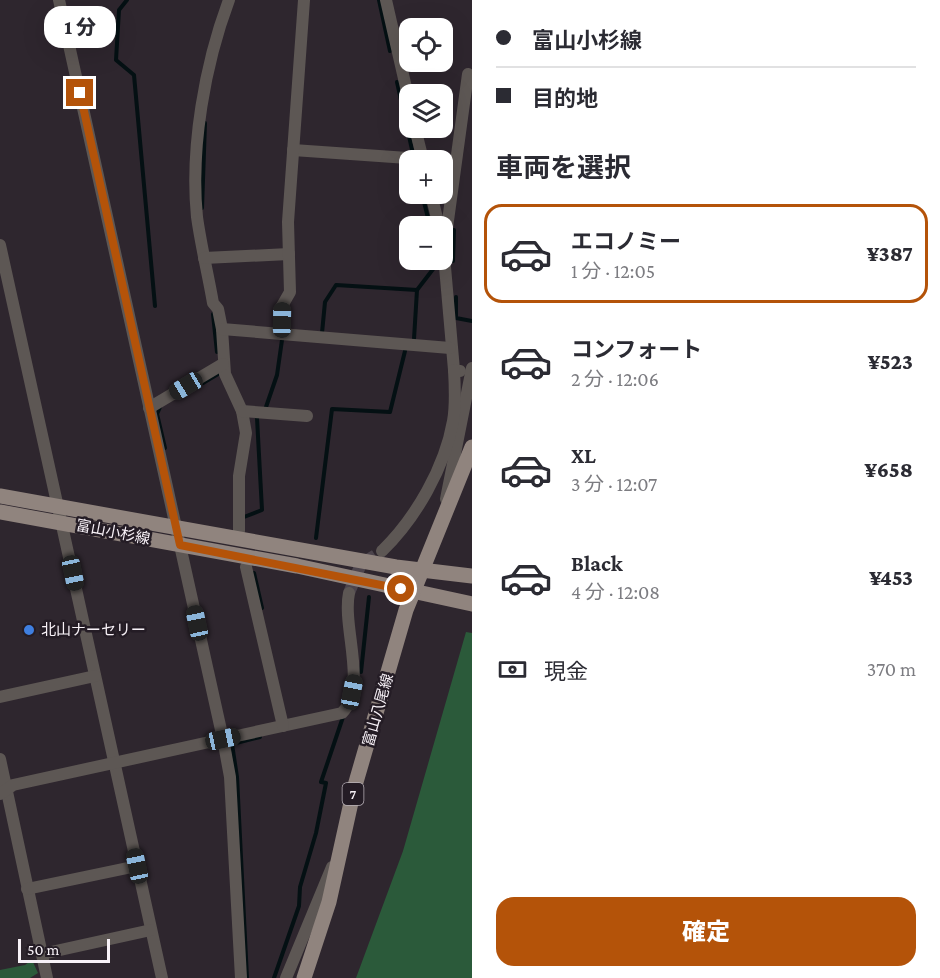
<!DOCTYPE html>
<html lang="ja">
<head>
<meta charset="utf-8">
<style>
  :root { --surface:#fff; --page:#f7f7f7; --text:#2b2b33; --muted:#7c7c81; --line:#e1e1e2; --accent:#b45309 }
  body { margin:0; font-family:"Crimson Pro","Noto Sans JP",serif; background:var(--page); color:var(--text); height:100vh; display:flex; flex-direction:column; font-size:22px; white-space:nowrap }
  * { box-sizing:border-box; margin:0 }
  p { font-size:20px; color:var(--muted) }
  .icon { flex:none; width:33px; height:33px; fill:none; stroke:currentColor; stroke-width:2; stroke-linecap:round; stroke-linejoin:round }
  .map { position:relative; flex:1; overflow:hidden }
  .sheet { display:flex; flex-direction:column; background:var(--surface); width:468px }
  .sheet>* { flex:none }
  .guide { display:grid; align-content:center; height:132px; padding:0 24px; background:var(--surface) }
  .tools { position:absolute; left:399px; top:18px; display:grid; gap:12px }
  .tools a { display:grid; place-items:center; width:54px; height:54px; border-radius:12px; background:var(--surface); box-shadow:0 6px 24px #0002; font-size:30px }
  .scale { position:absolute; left:18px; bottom:15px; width:92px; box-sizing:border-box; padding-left:6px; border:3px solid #f7f1f7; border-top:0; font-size:16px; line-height:21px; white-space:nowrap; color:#f7f1f7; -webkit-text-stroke:4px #241c25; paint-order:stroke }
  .end { position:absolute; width:27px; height:27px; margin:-14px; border:8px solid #b45309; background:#fff; box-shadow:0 0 0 3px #fff }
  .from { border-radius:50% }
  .bubble { position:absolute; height:42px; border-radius:18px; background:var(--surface); box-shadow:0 6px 24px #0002; font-size:20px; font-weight:800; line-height:42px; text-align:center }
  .car { position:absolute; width:18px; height:36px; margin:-18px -9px; border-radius:8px; box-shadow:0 0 4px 2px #0007; background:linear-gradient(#222 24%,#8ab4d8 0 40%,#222 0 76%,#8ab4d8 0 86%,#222 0) }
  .guide b { display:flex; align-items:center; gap:21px; height:57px; font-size:22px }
  .guide b+b { border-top:2px solid var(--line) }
  .guide i { width:15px; height:15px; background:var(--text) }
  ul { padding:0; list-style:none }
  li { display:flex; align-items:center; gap:18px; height:99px; margin:0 12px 9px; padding:0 12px; border:3px solid transparent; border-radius:18px }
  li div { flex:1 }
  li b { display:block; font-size:22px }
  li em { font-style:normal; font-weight:800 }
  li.current { border-color:var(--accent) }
  li>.icon { width:54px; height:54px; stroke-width:1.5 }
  h2 { padding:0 24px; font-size:27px; line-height:72px }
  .pay { display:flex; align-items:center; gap:15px; height:66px; padding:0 24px; font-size:22px }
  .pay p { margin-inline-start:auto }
  .primary-button { display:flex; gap:12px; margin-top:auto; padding:12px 24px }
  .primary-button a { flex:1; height:69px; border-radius:18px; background:var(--accent); color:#fff; font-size:24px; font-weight:800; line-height:69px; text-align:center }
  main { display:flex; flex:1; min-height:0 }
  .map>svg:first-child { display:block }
</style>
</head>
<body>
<main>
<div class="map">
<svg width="472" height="978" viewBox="0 0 472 978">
  <rect width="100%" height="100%" fill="#2e262e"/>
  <g fill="#2b5a3a">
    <path d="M 466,632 L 472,633 L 472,978 L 356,978 L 403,851 Z"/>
    <path d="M 32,960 L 38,973 L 30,978 L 0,978 L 0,970 L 25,965 Z"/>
  </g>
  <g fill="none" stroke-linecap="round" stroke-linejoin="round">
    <g stroke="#041013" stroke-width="4">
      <path d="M 127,0 L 119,10 L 116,60 L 134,75 L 155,306"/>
      <path d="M 379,0 L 390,51"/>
      <path d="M 397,82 L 413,154"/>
      <path d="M 422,194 L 430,226"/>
      <path d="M 202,208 L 205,123"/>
      <path d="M 453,261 L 454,230"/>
      <path d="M 456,297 L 456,318 L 472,321"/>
      <path d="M 213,314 L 217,352"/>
      <path d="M 322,333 L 325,302 L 336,285 L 417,290"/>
      <path d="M 414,339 L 417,290 L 437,264 L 436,260"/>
      <path d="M 203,383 L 218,374"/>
      <path d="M 160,407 L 157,414 L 165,448"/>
      <path d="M 266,407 L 277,375 L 282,340"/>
      <path d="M 244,517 L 262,510 L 257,418"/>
      <path d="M 316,538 L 332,409 L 390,412 L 405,351"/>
      <path d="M 254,573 L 262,608"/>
      <path d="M 361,672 L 369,597"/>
      <path d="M 247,978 L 237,777 L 232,744 L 260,737"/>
      <path d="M 274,978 L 299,906 L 300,887 L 316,833 L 326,783 L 321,782 L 343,717"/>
    </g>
    <path stroke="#4c444c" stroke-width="12" stroke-dasharray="12 6" stroke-linecap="butt" d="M 349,593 L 361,564 L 382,551"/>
    <g stroke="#5d5754" stroke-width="12">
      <path d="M 59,0 L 223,739 L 342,713 C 368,687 342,627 349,593"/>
      <path d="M 229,0 C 205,64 190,148 197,217 C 201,246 208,274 213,303 L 218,309 L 222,329 L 225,374 L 242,411 L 246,433 L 239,476 L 239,531"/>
      <path d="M 386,0 L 410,105"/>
      <path d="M 415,128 L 423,160"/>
      <path d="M 293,150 L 422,159"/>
      <path d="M 431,194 L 439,226"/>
      <path d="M 443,244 L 454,370 L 460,371"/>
      <path d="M 0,245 L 162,978"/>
      <path d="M 444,250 L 468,74"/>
      <path d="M 204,258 L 289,254"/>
      <path d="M 222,329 L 450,348"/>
      <path d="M 282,334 L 282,306 L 290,292 L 288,222 L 304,0"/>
      <path d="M 149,408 L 223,364"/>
      <path d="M 242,411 L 307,416"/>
      <path d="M 446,499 L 472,368"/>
      <path d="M 382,551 C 416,518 445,467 453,421 C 456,405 455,387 454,370"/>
      <path d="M 246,567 L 283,726"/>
      <path d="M 0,697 L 95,676"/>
      <path d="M 0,759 L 47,978"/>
      <path d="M 0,794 L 13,785 L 223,739 L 230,777 L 241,978"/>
      <path d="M 27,889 L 137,866"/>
      <path d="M 42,954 L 151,930"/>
      <path d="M 286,978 L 332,867"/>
    </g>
    <g stroke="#90847e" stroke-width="15">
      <path d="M 0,496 L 396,567 L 472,576"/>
      <path d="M 0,512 L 297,566 L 472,604"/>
      <path d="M 304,978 L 329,902 L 354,789 L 406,610 L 472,447"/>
    </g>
  </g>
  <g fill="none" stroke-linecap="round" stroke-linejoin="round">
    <path stroke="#b45309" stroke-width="8" d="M 80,93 L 180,545 L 401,589"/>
  </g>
  <circle fill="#3f7fe0" stroke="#241c25" stroke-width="2" cx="29" cy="630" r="6"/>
  <g text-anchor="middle" stroke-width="5" stroke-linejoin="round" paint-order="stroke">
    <rect fill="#241c25" stroke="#b8b1b8" stroke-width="1.5" x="342.5" y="783" width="21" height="22" rx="4.5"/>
    <g font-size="14" font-weight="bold" fill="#f7f1f7">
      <text x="353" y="799">7</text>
    </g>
    <g font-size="15" fill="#f7f1f7" stroke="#241c25">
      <text transform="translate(113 532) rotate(11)" y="5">富山小杉線</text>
      <text transform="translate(378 710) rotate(-74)" y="5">富山八尾線</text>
    </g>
    <g font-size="15" fill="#f7f1f7" stroke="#241c25" text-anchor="start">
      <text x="41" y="635">北山ナーセリー</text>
    </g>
  </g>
</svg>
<div class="tools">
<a><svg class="icon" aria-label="locate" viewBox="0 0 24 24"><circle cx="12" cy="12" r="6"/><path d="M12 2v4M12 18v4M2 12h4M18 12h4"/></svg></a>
<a><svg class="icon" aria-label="layers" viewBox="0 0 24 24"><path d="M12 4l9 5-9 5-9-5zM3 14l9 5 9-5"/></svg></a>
<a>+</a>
<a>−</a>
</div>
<div class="scale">50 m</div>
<i class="end from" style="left:401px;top:589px"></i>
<i class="end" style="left:80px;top:93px"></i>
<div class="bubble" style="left:44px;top:6px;width:72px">1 分</div>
<i class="car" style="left:282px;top:320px;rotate:1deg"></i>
<i class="car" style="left:186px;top:386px;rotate:239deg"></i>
<i class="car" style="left:73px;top:573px;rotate:168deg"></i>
<i class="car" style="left:197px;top:623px;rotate:348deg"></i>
<i class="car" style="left:352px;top:692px;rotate:11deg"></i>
<i class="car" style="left:223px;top:739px;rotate:78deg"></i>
<i class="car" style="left:137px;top:866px;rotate:348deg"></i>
</div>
<section class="sheet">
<div class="guide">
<b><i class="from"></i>富山小杉線</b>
<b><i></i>目的地</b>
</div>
<h2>車両を選択</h2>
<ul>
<li class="current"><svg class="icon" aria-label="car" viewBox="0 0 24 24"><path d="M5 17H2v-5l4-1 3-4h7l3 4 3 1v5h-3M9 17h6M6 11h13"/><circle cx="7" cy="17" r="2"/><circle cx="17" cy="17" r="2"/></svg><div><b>エコノミー</b><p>1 分 · 12:05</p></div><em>¥387</em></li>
<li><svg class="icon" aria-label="car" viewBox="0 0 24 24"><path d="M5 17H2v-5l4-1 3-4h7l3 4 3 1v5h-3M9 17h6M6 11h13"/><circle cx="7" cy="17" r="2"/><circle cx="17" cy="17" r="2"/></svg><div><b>コンフォート</b><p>2 分 · 12:06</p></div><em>¥523</em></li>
<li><svg class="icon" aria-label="car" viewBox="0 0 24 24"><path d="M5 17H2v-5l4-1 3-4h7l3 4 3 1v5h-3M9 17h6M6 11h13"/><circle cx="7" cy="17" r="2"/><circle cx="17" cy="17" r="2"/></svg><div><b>XL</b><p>3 分 · 12:07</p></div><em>¥658</em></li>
<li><svg class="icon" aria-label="car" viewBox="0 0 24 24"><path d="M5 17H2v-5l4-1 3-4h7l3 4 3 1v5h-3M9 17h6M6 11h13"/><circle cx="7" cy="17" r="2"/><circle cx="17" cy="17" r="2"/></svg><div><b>Black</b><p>4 分 · 12:08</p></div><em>¥453</em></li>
</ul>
<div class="pay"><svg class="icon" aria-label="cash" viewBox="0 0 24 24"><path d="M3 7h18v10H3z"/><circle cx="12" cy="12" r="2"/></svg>現金<p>370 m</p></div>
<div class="primary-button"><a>確定</a></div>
</section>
</main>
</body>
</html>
